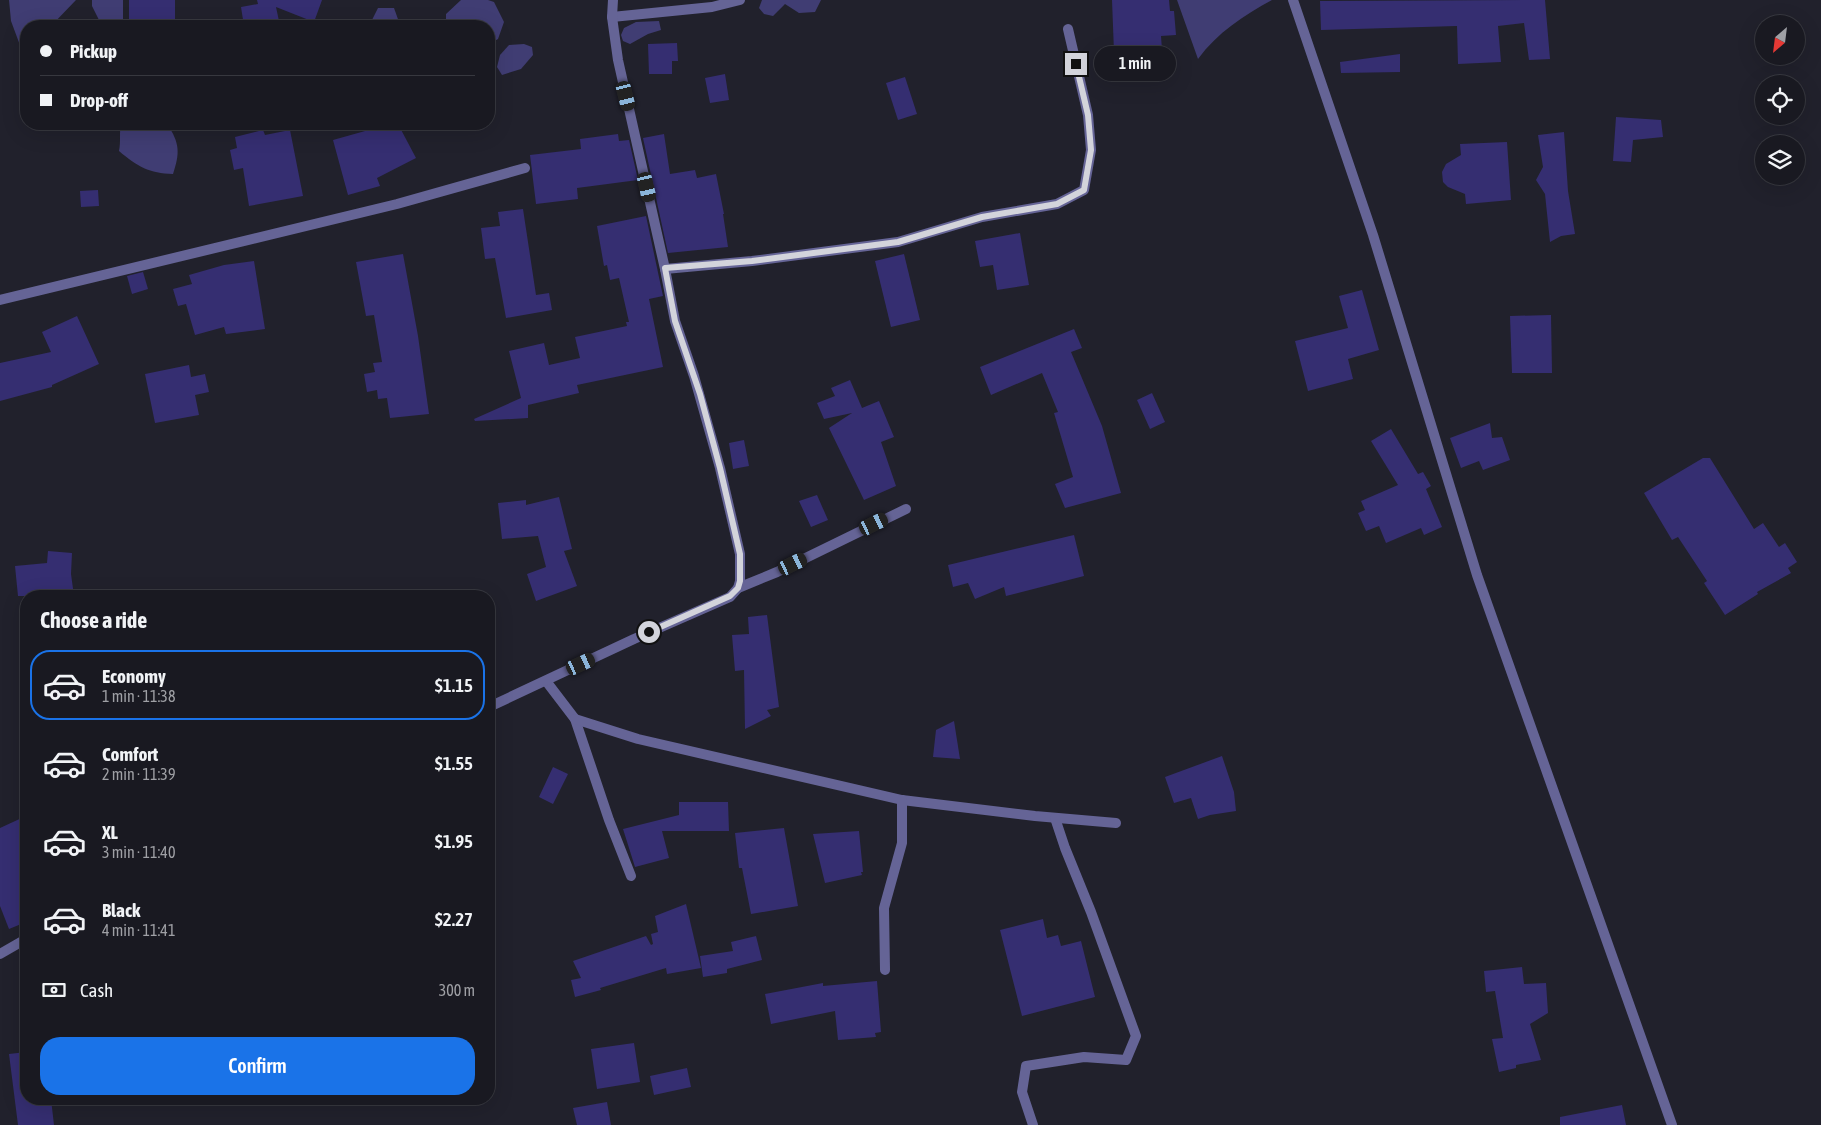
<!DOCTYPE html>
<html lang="en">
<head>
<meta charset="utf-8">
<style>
  :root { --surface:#191921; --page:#26262e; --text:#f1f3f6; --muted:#9fa0a5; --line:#37383f; --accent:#1a73e8 }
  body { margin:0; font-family:"Asap Condensed",sans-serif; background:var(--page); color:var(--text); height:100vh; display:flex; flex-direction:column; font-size:19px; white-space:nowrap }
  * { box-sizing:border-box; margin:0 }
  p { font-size:16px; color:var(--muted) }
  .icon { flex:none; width:28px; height:28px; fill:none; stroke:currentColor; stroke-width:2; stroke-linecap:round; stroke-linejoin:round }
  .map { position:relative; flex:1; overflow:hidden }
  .details { position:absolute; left:20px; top:590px; width:475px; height:515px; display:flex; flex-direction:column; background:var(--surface); border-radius:20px; box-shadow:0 5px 20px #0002,0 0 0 1px var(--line) }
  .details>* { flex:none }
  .hud { position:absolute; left:20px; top:20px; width:475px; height:110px; border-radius:20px; box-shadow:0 5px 20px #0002,0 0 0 1px var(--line); display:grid; align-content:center; height:110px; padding:0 20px; background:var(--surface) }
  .needle { width:32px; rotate:208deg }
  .fabs { position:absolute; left:1755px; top:15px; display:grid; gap:10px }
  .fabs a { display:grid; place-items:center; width:50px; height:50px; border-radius:50%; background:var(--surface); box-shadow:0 5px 20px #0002,0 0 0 1px var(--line); font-size:25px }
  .end { position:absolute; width:22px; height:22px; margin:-11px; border:6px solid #d3d4db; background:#111; box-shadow:0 0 0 2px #111 }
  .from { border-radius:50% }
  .bubble { position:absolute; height:35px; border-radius:18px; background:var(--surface); box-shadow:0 5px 20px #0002,0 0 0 1px var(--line); font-size:16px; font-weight:600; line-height:35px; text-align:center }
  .car { position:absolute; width:15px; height:30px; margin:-15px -8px; border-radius:6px; box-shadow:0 0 4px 1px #0007; background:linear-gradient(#222 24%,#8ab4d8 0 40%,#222 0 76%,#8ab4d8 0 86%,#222 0) }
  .hud b { display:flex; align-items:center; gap:18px; height:48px; font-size:19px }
  .hud b+b { border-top:1px solid var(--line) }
  .hud i { width:12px; height:12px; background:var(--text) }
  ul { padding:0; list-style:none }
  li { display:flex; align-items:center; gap:15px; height:70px; margin:0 10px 8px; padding:0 10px; border:2px solid transparent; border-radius:20px }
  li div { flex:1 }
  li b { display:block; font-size:19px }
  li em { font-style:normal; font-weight:600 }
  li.current { border-color:var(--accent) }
  li>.icon { width:45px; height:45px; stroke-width:1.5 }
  h2 { padding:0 20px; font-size:22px; line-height:60px }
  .pay { display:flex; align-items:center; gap:12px; height:55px; padding:0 20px; font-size:19px }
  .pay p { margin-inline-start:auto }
  .cta { display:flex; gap:10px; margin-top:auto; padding:10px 20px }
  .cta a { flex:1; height:58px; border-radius:20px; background:var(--accent); color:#fff; font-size:20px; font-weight:600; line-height:58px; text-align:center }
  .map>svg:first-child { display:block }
</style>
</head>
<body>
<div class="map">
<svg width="1821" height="1125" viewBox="0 0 1821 1125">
  <rect width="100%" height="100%" fill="#21212c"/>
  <g fill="#403d73">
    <path d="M 9,0 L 76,0 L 51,26 L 26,26 L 26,57 L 24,56 L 11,21 Z"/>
    <path d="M 92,0 L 123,0 L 123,26 L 102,26 L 92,6 Z"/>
    <path d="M 461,0 L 488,0 L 494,2 L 504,22 L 498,39 L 489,44 L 489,26 L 446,26 L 446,14 Z"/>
    <path d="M 762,0 L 821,0 L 815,12 L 799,13 L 785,4 L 773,16 L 764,14 L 759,8 Z"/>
    <path d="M 1177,0 L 1272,0 C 1244,15 1217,33 1198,59 Z"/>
    <path d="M 378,8 L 394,8 L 399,22 L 398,26 L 369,26 Z"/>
    <path d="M 659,21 L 661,30 L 648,34 L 630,44 L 623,41 L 621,35 L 624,28 L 636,22 Z"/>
    <path d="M 524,44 L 532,47 L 533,55 L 521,69 L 502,75 L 497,67 L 500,55 L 509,45 Z"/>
    <path d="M 121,124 L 167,124 C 180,143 180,153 173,174 C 149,173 138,167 119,151 C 121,141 119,133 121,124 Z"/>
  </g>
  <g fill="#352e71">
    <path d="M 129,0 L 175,0 L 175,21 L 146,21 L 146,26 L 129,26 Z"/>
    <path d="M 257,0 L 322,0 L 314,22 L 276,7 L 279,21 L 244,26 L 241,7 L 258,4 Z"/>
    <path d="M 1112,0 L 1169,0 L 1170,11 L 1174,11 L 1176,35 L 1161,36 L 1162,50 L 1157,50 L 1158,62 L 1138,64 L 1137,52 L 1114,52 Z"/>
    <path d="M 1545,0 L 1550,59 L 1529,60 L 1524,23 L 1498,26 L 1501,62 L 1458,64 L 1457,26 L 1321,30 L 1320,1 Z"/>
    <path d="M 677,43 L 678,61 L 672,61 L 672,74 L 649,74 L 648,44 Z"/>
    <path d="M 1400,54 L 1400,72 L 1341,73 L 1340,62 Z"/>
    <path d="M 725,74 L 729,100 L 710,103 L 705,78 Z"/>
    <path d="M 905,77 L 917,114 L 898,120 L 886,83 Z"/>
    <path d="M 1616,117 L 1661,120 L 1663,137 L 1633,140 L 1631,162 L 1613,161 Z"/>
    <path d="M 390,124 L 398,124 L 416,158 L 377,178 L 380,186 L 348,195 L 333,140 Z"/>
    <path d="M 263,130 L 265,135 L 290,130 L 303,196 L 249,206 L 243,168 L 234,170 L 230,150 L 237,148 L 235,137 Z"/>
    <path d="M 1564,132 L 1568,191 L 1575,234 L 1561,236 L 1550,242 L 1545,194 L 1536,180 L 1543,167 L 1538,135 Z"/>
    <path d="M 618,134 L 619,141 L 629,140 L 638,180 L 577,188 L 578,199 L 536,204 L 530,155 L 581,149 L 580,139 Z"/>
    <path d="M 664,134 L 670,174 L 695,170 L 697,178 L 716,174 L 724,214 L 723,214 L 728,247 L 668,253 L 643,138 Z"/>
    <path d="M 1507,142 L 1511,200 L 1466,204 L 1465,194 L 1448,187 L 1443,182 L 1442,172 L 1446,164 L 1461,155 L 1460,144 Z"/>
    <path d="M 98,190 L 99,206 L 81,207 L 80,191 Z"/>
    <path d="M 523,209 L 536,295 L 549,293 L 552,310 L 506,318 L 495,258 L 485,259 L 481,228 L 500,226 L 498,212 Z"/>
    <path d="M 646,216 L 663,296 L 649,299 L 663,367 L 577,385 L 579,393 L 528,405 L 528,418 L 475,421 L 474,419 L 521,398 L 509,351 L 544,343 L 549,365 L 580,358 L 575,337 L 627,326 L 626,322 L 629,322 L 619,278 L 610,280 L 607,265 L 604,266 L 597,226 Z"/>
    <path d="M 1020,233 L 1029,285 L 997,290 L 993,265 L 980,267 L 975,241 Z"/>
    <path d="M 403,254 L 418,336 L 429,414 L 390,418 L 387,398 L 378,399 L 377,390 L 367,392 L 364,374 L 375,372 L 373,363 L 382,362 L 374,315 L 366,316 L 356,262 Z"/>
    <path d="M 904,254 L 920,320 L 891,327 L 875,261 Z"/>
    <path d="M 254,261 L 265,329 L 226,334 L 224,327 L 195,335 L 186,304 L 178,306 L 173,289 L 192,284 L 189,275 L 224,265 Z"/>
    <path d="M 143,272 L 148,289 L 132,294 L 127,276 Z"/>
    <path d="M 1362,290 L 1379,350 L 1348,359 L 1353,379 L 1308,391 L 1295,341 L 1348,328 L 1339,296 Z"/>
    <path d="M 1551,315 L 1552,373 L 1512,373 L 1510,316 Z"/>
    <path d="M 77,316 L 99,364 L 52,385 L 52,387 L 0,401 L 0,363 L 51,352 L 42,332 Z"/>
    <path d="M 1074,329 L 1082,348 L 1071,352 L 1102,426 L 1121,493 L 1065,508 L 1055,484 L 1073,477 L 1054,413 L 1058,412 L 1042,373 L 991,395 L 980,367 Z"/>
    <path d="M 189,365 L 191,377 L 205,374 L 209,392 L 195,395 L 199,415 L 155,423 L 145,374 Z"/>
    <path d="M 850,380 L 862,408 L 879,401 L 894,437 L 881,442 L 896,486 L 864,500 L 829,428 L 852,413 L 824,419 L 817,403 L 835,396 L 831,388 Z"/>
    <path d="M 1152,393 L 1165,422 L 1150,429 L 1137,400 Z"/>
    <path d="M 1490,423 L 1492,438 L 1502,437 L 1510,460 L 1483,470 L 1479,461 L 1461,468 L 1450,438 Z"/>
    <path d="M 1391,429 L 1418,474 L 1423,472 L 1431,486 L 1426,489 L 1442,527 L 1424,535 L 1421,528 L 1386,543 L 1379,526 L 1366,531 L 1358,513 L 1365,510 L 1361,501 L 1398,485 L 1371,441 Z"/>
    <path d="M 744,440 L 749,466 L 733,469 L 729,443 Z"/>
    <path d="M 1703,458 L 1710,458 L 1754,529 L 1763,523 L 1779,547 L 1785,543 L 1797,562 L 1788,568 L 1791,573 L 1757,592 L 1758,594 L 1725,615 L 1704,583 L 1707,581 L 1678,537 L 1672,540 L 1644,493 Z"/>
    <path d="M 817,495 L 828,520 L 811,527 L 799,501 Z"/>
    <path d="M 559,497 L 572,549 L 564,551 L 577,586 L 536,601 L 527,574 L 546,567 L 538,536 L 502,539 L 498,503 L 526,500 L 526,505 Z"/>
    <path d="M 1074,535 L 1084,576 L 1006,596 L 1004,587 L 975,599 L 968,583 L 953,587 L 948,565 Z"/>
    <path d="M 48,551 L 72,553 L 71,574 L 74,596 L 18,596 L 15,566 L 47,563 Z"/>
    <path d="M 767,615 L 779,707 L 767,710 L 771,716 L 745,729 L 744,670 L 735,671 L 732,635 L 749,634 L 748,617 Z"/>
    <path d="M 954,721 L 960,759 L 933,757 L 936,730 Z"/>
    <path d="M 1222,756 L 1234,792 L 1236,811 L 1210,815 L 1198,819 L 1191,798 L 1174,803 L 1165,777 Z"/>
    <path d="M 553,767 L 568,774 L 553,804 L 539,797 Z"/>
    <path d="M 679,802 L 728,802 L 729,831 L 662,831 L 669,858 L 635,867 L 623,829 L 679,815 Z"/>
    <path d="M 26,816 L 26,922 L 9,929 L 0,906 L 0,828 Z"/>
    <path d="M 784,828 L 798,906 L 751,914 L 742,868 L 739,868 L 735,833 Z"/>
    <path d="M 859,831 L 863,872 L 861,872 L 862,875 L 825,883 L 813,834 Z"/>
    <path d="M 686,904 L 701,968 L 667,974 L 666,968 L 600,988 L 601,990 L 575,997 L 571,980 L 581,978 L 573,961 L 646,936 L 651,945 L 653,944 L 651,934 L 658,932 L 655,916 Z"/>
    <path d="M 1043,919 L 1047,938 L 1058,935 L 1061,946 L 1081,941 L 1095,997 L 1022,1016 L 1000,930 Z"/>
    <path d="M 756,936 L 762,960 L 727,969 L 727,973 L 703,977 L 700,956 L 733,951 L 731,942 Z"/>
    <path d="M 1522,967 L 1524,984 L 1546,983 L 1548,1013 L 1530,1024 L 1541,1060 L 1516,1065 L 1516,1068 L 1499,1072 L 1492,1039 L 1503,1038 L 1495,991 L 1486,992 L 1484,971 Z"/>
    <path d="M 877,981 L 881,1032 L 875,1033 L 876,1037 L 838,1040 L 835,1011 L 771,1024 L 765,994 L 823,983 L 823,986 Z"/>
    <path d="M 634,1043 L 640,1082 L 597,1089 L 591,1049 Z"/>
    <path d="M 26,1052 L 26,1099 L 51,1099 L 54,1125 L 18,1125 L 9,1054 Z"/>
    <path d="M 687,1068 L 691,1087 L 654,1095 L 650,1076 Z"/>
    <path d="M 607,1102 L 611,1125 L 577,1125 L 573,1108 Z"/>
    <path d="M 1622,1105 L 1626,1125 L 1560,1125 L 1560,1117 Z"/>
  </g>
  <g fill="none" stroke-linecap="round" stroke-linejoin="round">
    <g stroke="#656496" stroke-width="10">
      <path d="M 1293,0 L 1373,235 L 1477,575 L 1672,1125"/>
      <path d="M 612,17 L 712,7 L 740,0"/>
      <path d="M 665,269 L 752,261 L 898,242 L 982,217 L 1057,204 L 1084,190 L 1091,150 L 1088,115 L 1068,29"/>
      <path d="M 0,300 L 397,204 L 525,168"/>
      <path d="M 738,588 L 777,572 L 906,509"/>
      <path d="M 546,681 L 575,719 L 609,820 L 631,876"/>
      <path d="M 489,707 L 634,639 L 730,597 L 738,588 L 740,581 L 740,554 L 720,468 L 694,376 L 675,321 L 665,269 L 618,60 L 612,17 L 613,0"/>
      <path d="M 575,719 L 638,739 L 902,800 L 1035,816 L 1116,823"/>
      <path d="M 0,954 L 26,939"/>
      <path d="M 885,970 L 884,908 L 902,843 L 902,800"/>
      <path d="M 1033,1125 L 1022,1092 L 1026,1066 L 1084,1057 L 1126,1060 L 1136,1036 L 1091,912 L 1065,848 L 1055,818"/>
    </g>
  </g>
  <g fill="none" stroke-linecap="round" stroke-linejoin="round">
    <path stroke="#d3d4db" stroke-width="6" d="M 649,632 L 730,596 L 738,588 L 740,581 L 740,554 L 720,468 L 700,394 L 675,321 L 665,268 L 752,261 L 898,242 L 982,217 L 1057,204 L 1084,190 L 1091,150 L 1088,115 L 1076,64"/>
  </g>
</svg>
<div class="fabs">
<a><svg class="needle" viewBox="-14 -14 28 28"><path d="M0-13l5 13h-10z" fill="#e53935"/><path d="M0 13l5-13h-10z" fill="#9fa0a5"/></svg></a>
<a><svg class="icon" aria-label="locate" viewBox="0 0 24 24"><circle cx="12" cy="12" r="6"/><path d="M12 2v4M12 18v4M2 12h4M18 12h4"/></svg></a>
<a><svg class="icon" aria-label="layers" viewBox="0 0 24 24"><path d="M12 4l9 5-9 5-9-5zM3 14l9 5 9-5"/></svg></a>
</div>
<i class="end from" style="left:649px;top:632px"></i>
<i class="end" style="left:1076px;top:64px"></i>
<div class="bubble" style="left:1094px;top:46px;width:82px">1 min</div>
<i class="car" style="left:626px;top:96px;rotate:166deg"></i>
<i class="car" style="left:647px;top:187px;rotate:167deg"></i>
<i class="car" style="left:874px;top:524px;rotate:64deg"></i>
<i class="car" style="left:793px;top:564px;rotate:64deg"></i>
<i class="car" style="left:581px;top:664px;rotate:65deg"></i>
<div class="hud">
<b><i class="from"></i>Pickup</b>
<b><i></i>Drop-off</b>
</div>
<section class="details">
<h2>Choose a ride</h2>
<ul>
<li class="current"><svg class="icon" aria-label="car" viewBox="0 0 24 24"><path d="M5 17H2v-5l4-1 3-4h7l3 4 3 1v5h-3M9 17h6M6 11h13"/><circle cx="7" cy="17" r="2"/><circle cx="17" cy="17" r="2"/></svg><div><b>Economy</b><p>1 min · 11:38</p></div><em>$1.15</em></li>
<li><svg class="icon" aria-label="car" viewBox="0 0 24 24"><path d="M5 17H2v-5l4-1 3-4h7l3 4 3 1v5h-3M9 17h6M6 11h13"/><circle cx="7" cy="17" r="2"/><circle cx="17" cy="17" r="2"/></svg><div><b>Comfort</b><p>2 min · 11:39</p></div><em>$1.55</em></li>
<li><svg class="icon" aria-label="car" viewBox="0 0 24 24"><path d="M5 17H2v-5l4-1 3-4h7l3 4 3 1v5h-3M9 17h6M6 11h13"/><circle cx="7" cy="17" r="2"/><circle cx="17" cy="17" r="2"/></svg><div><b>XL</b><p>3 min · 11:40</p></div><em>$1.95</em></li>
<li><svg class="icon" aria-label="car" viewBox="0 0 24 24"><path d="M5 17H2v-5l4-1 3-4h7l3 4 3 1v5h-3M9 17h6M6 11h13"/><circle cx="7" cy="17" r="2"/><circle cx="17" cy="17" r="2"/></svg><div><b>Black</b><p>4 min · 11:41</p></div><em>$2.27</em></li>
</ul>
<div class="pay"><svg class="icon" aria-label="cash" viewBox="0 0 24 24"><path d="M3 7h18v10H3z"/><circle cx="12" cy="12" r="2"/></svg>Cash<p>300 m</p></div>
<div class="cta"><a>Confirm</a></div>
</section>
</div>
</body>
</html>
